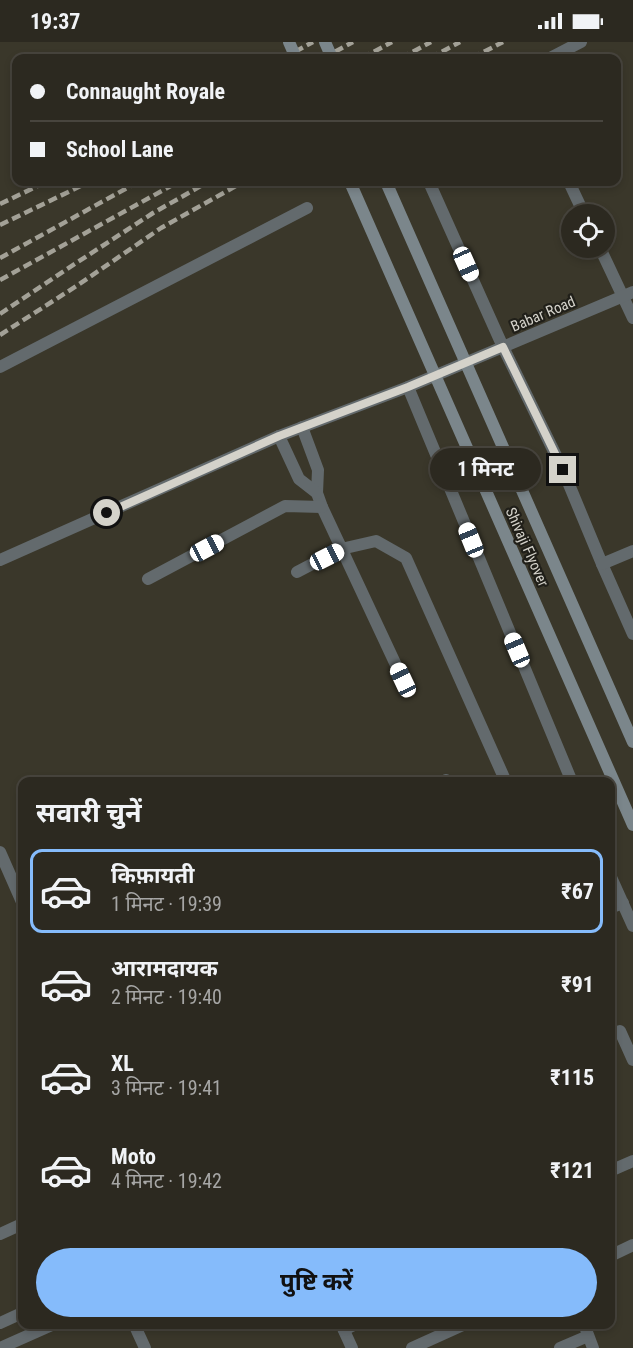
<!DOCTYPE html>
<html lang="hi">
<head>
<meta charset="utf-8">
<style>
  :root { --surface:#2c2920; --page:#343129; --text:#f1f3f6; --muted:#a6a6a5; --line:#48453e; --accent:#85bbfb }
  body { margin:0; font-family:"Roboto Condensed","Noto Sans Devanagari",sans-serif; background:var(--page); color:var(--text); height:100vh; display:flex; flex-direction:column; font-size:22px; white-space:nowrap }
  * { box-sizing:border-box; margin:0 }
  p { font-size:20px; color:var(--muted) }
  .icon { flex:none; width:33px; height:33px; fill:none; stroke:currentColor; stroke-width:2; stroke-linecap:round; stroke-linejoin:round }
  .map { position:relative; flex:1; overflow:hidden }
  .side { position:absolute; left:18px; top:735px; width:597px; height:552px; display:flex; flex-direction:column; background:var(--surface); border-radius:12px; box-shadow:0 3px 9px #0003,0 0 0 2px var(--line) }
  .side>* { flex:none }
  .banner { position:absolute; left:12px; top:12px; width:609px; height:132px; border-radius:12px; box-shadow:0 3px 9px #0003,0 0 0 2px var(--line); display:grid; align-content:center; height:132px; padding:0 18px; background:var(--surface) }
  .controls { position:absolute; left:561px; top:162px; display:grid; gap:12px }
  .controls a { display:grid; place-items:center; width:54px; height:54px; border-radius:50%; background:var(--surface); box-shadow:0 3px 9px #0003,0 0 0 2px var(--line); font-size:30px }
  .end { position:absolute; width:27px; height:27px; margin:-14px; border:8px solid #d4d2ca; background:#111; box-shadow:0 0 0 3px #111 }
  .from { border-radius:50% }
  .bubble { position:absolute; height:42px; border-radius:21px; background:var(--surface); box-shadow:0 3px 9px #0003,0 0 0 2px var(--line); font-size:20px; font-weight:700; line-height:42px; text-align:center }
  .car { position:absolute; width:18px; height:36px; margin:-18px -9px; border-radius:8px; box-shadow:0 0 4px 2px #0007; background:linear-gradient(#fff 24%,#345 0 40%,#fff 0 76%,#345 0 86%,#fff 0) }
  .banner b { display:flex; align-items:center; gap:21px; height:57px; font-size:22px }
  .banner b+b { border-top:2px solid var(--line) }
  .banner i { width:15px; height:15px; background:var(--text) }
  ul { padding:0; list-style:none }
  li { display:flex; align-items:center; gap:18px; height:84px; margin:0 12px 9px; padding:0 6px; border:3px solid transparent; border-radius:12px }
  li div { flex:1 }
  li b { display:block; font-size:22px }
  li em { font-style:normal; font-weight:700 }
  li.current { border-color:var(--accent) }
  li>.icon { width:54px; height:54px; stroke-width:1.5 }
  h2 { padding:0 18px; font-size:27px; line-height:72px }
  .button { display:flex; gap:12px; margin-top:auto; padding:12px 18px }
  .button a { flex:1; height:69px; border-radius:36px; background:var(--accent); color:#111; font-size:24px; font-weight:700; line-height:69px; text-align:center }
  .status { display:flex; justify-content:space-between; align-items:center; height:42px; padding:0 30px; background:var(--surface); direction:ltr }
  .status svg { height:16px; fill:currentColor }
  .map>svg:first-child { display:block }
</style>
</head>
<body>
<div class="status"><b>19:37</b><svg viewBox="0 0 49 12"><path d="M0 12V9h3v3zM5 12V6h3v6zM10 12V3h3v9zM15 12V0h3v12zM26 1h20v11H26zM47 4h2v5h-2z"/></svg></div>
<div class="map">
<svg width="633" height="1306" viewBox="0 0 633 1306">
  <rect width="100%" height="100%" fill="#3a372a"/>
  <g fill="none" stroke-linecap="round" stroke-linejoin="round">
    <g stroke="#636a6d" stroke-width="12">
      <path d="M 302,385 L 318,428 L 317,451 L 322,465 L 403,638"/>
      <path d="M 279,394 L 299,437 L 317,451"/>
      <path d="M 297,530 L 341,507 L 376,499 L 406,516 L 506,740"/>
      <path d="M 148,537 L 285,464 L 322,465"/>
      <path d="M 446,738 L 446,740"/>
      <path d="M 610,866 L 623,861"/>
      <path d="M 620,989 L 633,1018"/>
      <path d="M 610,1129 L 633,1119"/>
      <path d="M 0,1192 L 22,1182"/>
      <path d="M 134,1282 L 145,1306"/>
      <path d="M 341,1282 L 352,1306"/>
      <path d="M 584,1282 L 593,1306"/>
      <path d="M 344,1288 L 356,1282"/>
      <path d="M 0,1306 L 54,1282"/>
      <path d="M 560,1306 L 588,1294"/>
    </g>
    <g stroke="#636a6d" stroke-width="12">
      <path d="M 550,16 L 581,0"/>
      <path d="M 429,140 L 503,305 L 563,428 L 602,522 L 633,592"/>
      <path d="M 569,140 L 584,172"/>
      <path d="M 600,206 L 633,276"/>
      <path d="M 0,325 L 307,166"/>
      <path d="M 408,345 L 572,740"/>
      <path d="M 0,518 L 279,394 L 408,345 L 633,250"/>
      <path d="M 602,522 L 633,509"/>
      <path d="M 0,810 L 22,860"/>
      <path d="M 610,833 L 633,884"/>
      <path d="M 610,1214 L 633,1203"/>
      <path d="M 0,1281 L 22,1271"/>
      <path d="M 412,1306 L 465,1282"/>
    </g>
    <g stroke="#a3a197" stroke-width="4.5" stroke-dasharray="9 4.5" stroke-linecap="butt">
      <path d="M 283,16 L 313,0"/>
      <path d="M 323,16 L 353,0"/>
      <path d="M 362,16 L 392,0"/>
      <path d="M 401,16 L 431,0"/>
      <path d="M 430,16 L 460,0"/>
      <path d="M 472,16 L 503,0"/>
      <path d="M 0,162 L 46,140"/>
      <path d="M 0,183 L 89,140"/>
      <path d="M 0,216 L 138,140"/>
      <path d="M 0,238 L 178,140"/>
      <path d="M 0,272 L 67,227 L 153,171 L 208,140"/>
      <path d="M 0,293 L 78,243 L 161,186 L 243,140"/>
    </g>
    <g stroke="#7b868b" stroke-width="12">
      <path d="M 289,0 L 296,16"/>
      <path d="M 325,0 L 332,16"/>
      <path d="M 350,140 L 633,783"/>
      <path d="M 386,140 L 633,700"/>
    </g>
  </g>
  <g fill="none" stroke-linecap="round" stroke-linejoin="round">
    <path stroke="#d4d2ca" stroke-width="8" d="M 107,471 L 279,394 L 408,345 L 503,305 L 563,428"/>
  </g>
  <g text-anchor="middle" stroke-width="4.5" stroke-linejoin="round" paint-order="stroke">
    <g font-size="15" fill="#d4d2ca" stroke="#201f19">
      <text transform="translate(543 272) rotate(-23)" y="5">Babar Road</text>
      <text transform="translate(527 505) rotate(66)" y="5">Shivaji Flyover</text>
    </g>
  </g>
</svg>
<div class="controls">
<a><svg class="icon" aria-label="locate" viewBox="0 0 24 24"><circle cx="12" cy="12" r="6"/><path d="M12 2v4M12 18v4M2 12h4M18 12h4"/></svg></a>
</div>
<i class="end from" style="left:107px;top:471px"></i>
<i class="end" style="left:563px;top:428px"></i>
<div class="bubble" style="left:430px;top:406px;width:111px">1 मिनट</div>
<i class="car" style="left:466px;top:222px;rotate:156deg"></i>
<i class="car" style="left:471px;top:498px;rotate:338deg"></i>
<i class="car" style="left:207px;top:506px;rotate:62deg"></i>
<i class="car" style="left:327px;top:515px;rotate:63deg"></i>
<i class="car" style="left:517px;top:608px;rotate:337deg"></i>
<i class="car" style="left:403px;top:638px;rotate:335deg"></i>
<div class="banner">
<b><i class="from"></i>Connaught Royale</b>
<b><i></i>School Lane</b>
</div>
<section class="side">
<h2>सवारी चुनें</h2>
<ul>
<li class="current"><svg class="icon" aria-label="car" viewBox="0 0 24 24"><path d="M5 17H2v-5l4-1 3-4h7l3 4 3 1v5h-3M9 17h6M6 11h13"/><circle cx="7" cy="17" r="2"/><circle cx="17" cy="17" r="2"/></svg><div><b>किफ़ायती</b><p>1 मिनट · 19:39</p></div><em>₹67</em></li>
<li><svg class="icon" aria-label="car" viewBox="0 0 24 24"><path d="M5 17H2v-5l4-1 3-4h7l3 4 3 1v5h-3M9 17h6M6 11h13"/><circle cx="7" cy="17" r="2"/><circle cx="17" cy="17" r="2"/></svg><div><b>आरामदायक</b><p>2 मिनट · 19:40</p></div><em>₹91</em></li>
<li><svg class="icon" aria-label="car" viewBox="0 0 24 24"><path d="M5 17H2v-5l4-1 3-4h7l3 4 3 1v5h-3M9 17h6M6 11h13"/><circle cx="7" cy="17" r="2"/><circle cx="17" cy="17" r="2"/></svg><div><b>XL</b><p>3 मिनट · 19:41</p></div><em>₹115</em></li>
<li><svg class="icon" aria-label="car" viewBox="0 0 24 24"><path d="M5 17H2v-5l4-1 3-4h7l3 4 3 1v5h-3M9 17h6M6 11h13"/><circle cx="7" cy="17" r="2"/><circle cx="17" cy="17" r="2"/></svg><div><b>Moto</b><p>4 मिनट · 19:42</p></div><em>₹121</em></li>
</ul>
<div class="button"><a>पुष्टि करें</a></div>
</section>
</div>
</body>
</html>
